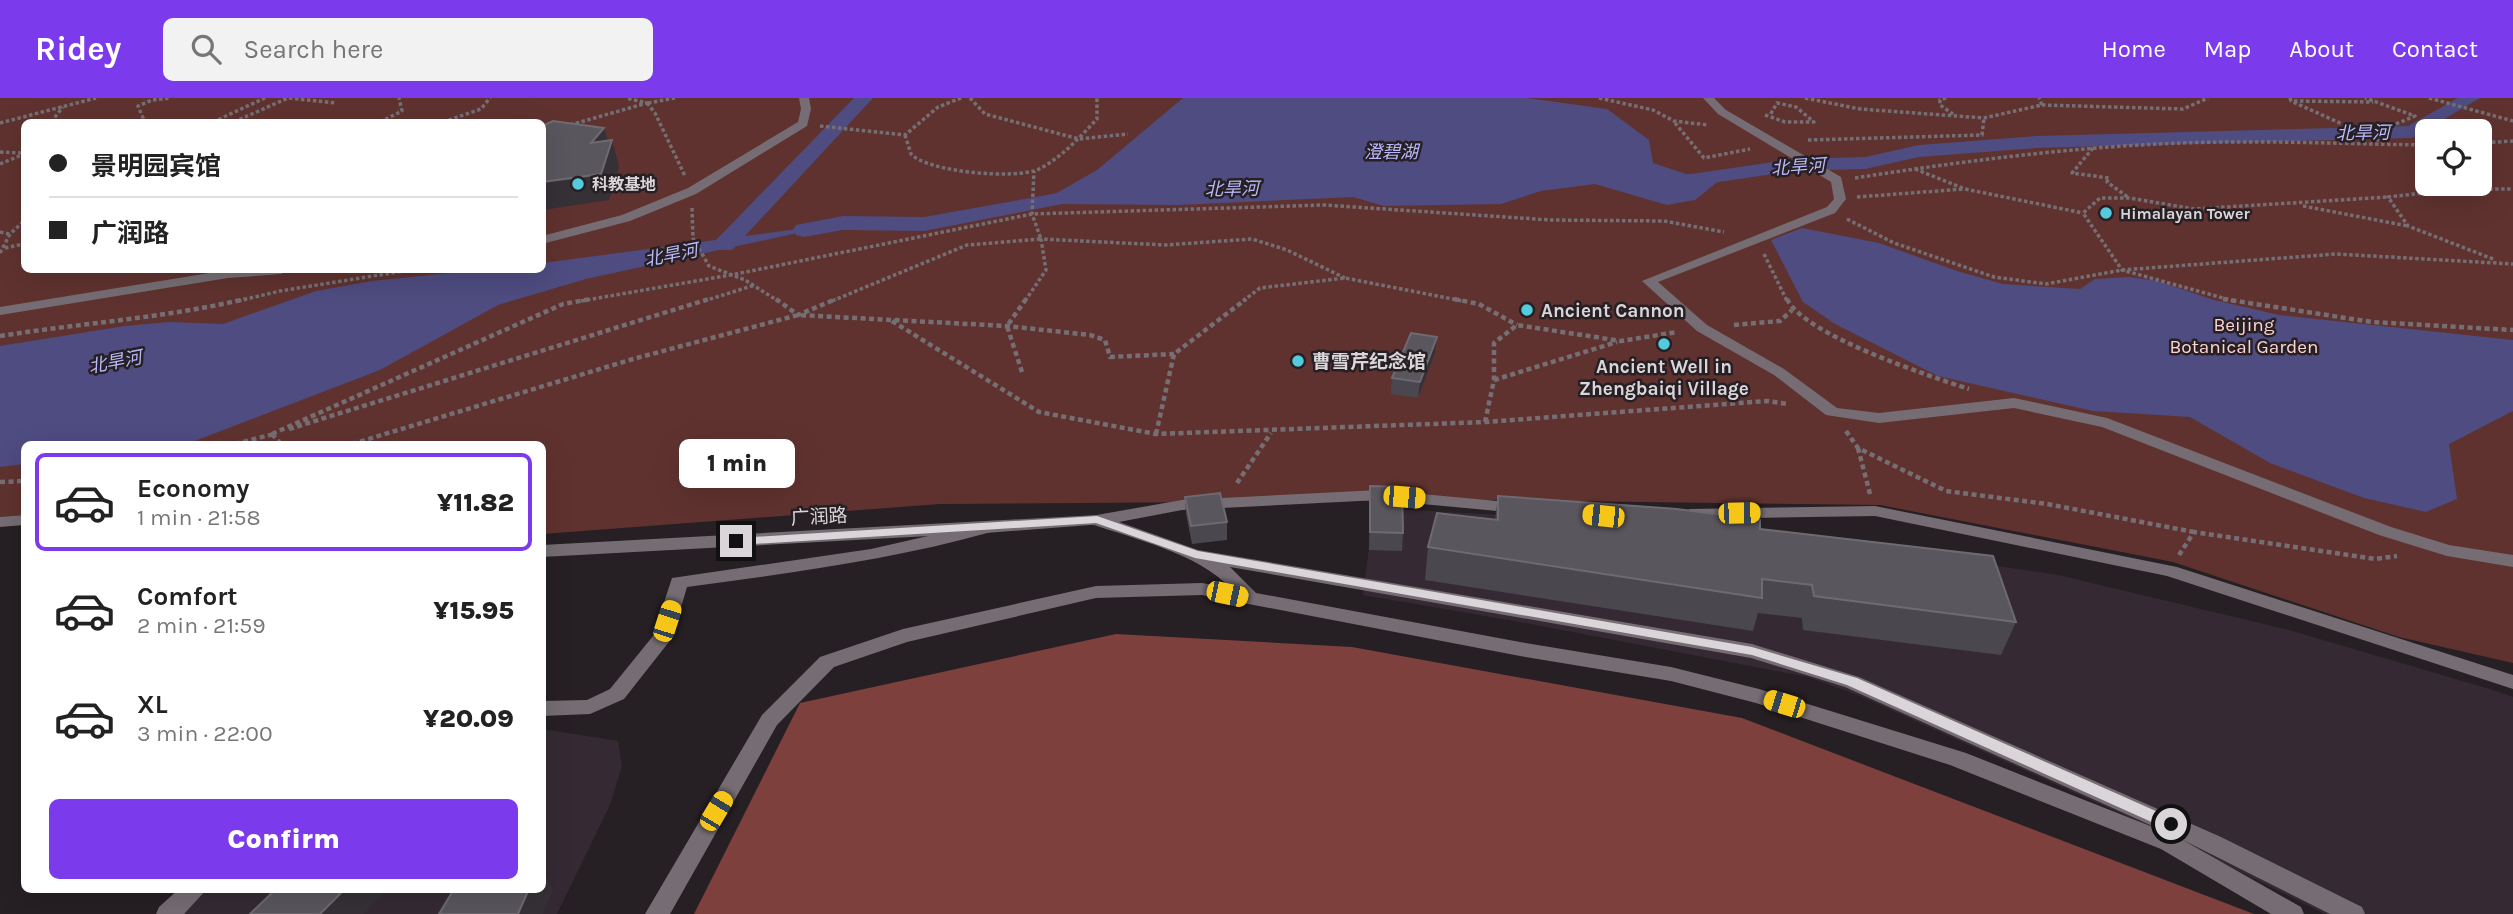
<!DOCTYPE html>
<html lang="en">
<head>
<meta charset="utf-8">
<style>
  :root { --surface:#fff; --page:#f2f2f2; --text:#222; --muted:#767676; --line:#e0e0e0; --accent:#7c3aed }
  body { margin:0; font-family:Karla,"Noto Sans SC",sans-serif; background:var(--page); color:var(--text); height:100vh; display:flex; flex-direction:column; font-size:26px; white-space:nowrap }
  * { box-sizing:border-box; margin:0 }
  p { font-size:23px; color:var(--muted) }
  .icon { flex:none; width:38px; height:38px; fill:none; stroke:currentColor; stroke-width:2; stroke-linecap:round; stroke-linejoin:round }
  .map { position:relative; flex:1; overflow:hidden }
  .panel { position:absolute; left:21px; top:343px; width:525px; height:452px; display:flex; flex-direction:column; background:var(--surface); border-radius:10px; box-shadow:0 7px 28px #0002 }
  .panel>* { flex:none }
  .banner { position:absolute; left:21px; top:21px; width:525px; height:154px; border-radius:10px; box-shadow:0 7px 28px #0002; display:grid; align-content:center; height:154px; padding:0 28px; background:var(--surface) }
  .buttons { position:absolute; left:2415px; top:21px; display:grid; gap:14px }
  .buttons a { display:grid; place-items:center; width:77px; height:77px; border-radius:10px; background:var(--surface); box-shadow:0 7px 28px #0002; font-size:35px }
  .end { position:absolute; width:32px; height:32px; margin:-16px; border:9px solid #dad5d9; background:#111; box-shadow:0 0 0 4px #111 }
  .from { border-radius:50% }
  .bubble { position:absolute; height:49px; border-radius:10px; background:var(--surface); box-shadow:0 7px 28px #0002; font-size:23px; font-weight:800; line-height:49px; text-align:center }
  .car { position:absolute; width:21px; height:42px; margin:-21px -10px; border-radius:9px; box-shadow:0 0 5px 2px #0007; background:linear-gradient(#f5c518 24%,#345 0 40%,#f5c518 0 76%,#345 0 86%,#f5c518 0) }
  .banner b { display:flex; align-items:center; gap:24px; height:66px; font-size:26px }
  .banner b+b { border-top:2px solid var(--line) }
  .banner i { width:18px; height:18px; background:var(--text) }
  ul { padding:12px 0 0; list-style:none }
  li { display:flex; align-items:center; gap:21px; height:98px; margin:0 14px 10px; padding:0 14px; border:4px solid transparent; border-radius:10px }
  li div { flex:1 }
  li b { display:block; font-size:26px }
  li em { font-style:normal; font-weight:800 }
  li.on { border-color:var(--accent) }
  li>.icon { width:63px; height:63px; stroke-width:1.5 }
  .action { display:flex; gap:14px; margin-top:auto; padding:14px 28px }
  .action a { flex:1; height:80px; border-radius:10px; background:var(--accent); color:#fff; font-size:28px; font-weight:800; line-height:80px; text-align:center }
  header { display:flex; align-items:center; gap:42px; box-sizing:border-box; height:98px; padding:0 35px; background:var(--accent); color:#fff }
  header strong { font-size:33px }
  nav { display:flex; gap:38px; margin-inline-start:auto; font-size:24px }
  .search { width:490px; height:63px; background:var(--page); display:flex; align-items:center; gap:18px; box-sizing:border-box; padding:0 24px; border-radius:10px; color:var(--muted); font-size:26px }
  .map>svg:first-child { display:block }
</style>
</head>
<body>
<header>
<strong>Ridey</strong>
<div class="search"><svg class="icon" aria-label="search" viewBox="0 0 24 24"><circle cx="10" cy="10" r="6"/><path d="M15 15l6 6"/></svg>Search here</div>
<nav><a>Home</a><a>Map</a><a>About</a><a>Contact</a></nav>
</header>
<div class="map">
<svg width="2513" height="816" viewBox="0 0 2513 816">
  <rect width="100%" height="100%" fill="#261f24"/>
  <g fill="#352a33">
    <path d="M 1374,410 L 1745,430 L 2058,477 L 2289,532 L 2493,592 L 2513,599 L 2513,816 L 2325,816 L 2146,727 L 1860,598 L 1808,579 L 1520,524 L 1363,497 Z"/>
    <path d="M 543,631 L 618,643 L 622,668 L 610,707 L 557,816 L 158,816 L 185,791 L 542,791 Z"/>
  </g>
  <path fill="#5f322f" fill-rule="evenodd" d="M 0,0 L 2513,0 L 2513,565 L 2399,539 L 2173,464 L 1880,407 L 1494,402 L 940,406 L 543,436 L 542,346 L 24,346 L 24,417 L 0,419 ZM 24,24 L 542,24 L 542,172 L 24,172 ZM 2427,33 L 2480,33 L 2480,86 L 2427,86 Z"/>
  <path fill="#7d403d" d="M 1116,536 L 1352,549 L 1742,620 L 2254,816 L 694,816 L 800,605 Z"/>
  <g fill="#4e4c81">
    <path d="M 1183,0 L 1527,0 L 1607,11 L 1649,42 L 1653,65 L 1686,76 L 1726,77 L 1695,102 L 1667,107 L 1595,86 L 1541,93 L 1501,106 L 1384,108 L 1353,99 L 1178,107 L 1057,106 L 1055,96 L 1097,72 Z"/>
    <path d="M 843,125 L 586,181 L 498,207 L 380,272 L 187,346 L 24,346 L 24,366 L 0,369 L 0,248 L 125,228 L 169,224 L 223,226 L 316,193 L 372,183 L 480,172 L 542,172 L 543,165 Z"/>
    <path d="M 1802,130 L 1879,145 L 1957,173 L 2003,186 L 2080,191 L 2095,181 L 2129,179 L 2158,183 L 2214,202 L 2279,217 L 2513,242 L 2513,313 L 2449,346 L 2457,401 L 2426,414 L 2364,400 L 2270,365 L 2190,319 L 2093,313 L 1938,278 L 1835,226 L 1803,204 L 1771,142 Z"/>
  </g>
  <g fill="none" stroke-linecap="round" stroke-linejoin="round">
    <g fill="#4e4c81" fill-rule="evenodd">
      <path d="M 854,0 L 873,0 L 732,152 L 716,152 L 713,147 L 716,142 Z"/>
      <path d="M 2458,0 L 2480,0 L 2412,40 L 2036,50 L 1919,59 L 1865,71 L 1793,73 L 1685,89 L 1678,87 L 1675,83 L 1678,79 L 1685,77 L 1793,61 L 1865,59 L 1919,47 L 2036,38 L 2408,28 Z"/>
      <path d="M 1097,88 L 1104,90 L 1107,94 L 1104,98 L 924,133 L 843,132 L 804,139 L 796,137 L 793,132 L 796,127 L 843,118 L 924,119 Z"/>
    </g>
    <g stroke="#756f74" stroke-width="3.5" stroke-dasharray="3.5 2.5" stroke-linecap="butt">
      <path d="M 289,0 L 336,5"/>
      <path d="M 970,0 L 985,16 L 1079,41 L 1128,36"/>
      <path d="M 1599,0 L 1653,12 L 1674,23 L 1708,27"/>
      <path d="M 1805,0 L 1860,11 L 1984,20 L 2042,7 L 2039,0"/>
      <path d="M 1946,0 L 1940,2 L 1940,7 L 1953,16"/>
      <path d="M 2290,0 L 2291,3 L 2382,44"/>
      <path d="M 2429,0 L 2513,23"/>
      <path d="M 2294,3 L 2373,4"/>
      <path d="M 647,5 L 655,15 L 685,78"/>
      <path d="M 648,5 L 675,0"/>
      <path d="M 2042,7 L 2183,11 L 2208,0"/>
      <path d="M 1765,17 L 1785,24 L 1814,24 L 1796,9 L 1777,5 L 1770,17"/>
      <path d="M 51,24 L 63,9"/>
      <path d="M 140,24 L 144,22 L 138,8 L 152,2 L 171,0"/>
      <path d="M 213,24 L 265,0"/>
      <path d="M 234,24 L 288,0"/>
      <path d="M 380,24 L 402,13 L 399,0"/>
      <path d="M 443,24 L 481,11 L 490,0"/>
      <path d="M 0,25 L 96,0"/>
      <path d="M 1675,25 L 1704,60 L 1750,51"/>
      <path d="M 570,27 L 647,5 L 626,0"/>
      <path d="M 820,28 L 905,37 L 938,9 L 961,0"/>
      <path d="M 2355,31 L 2384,31 L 2415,18 L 2365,0"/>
      <path d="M 905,37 L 911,56 C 927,74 1016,82 1039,71 C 1061,60 1080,39 1097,21 L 1097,0"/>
      <path d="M 1808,42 L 1982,37 L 1984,20"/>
      <path d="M 2480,45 L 2513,43"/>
      <path d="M 2093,50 L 2072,75 L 2109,80 L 2107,84 L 2129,100"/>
      <path d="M 0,54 L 24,55"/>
      <path d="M 0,66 L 24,56"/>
      <path d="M 1915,71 L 1965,91 L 2083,115"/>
      <path d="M 1855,80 C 1964,63 2072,49 2182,45 C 2264,42 2346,46 2427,47"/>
      <path d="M 1857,99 L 1964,91"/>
      <path d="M 2303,108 L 2408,128"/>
      <path d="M 692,110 L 693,140 L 709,168 L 745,182 L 778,203"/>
      <path d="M 1847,121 L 1894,145 L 1994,179 L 2046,186 L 2122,172 L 2336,156 L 2513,166"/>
      <path d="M 0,134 L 10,136"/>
      <path d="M 5,150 L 24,146"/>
      <path d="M 0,155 L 10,136 L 24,123"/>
      <path d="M 1764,156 L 1787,203"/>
      <path d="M 2493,161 L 2408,128 L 2388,99 L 2459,91 L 2513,91"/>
      <path d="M 238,203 L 280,193 L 410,172"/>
      <path d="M 581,203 L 736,176 L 1032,116 L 1324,107 L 1551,122 L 1664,123 L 1724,134"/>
      <path d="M 704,203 L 755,187"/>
      <path d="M 832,203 L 967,147 L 1041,141 L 1032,116 L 1034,73"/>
      <path d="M 1025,203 L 1046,172 L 1041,141 L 1165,147 L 1252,141 L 1287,152 L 1345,180"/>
      <path d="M 1243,203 L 1260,190 L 1345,180 L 1463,203"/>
      <path d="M 2234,203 L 2122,172 L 2083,115 L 2100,100 L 2129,100 L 2194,111 L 2388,99"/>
    </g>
    <g stroke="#756f74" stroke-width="4.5" stroke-dasharray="5 3.5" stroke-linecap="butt">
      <path d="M 776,201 L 798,217 L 836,201"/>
      <path d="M 1454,201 L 1479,206 L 1517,227"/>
      <path d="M 1787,201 C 1804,237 1929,278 1969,291"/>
      <path d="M 2223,201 L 2372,224 L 2513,232"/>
      <path d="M 892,223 L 1039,314 L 1156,336 L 1485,324 L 1767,303 L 1787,306"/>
      <path d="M 1734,227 L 1780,223 L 1792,212"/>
      <path d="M 0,238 C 82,225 165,220 245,201"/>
      <path d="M 1022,274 L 1007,228 L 1026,201"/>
      <path d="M 1494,282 L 1617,244"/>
      <path d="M 1485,324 L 1494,282 L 1494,245 L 1517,227 L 1621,243 L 1677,234"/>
      <path d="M 289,331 L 709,201"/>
      <path d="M 1846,333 L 1858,350 L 1946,393 L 2047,406 L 2194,434"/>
      <path d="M 272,336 L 563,206 L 591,201"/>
      <path d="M 272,336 L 281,346"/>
      <path d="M 1156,336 L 1174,256 L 1246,201"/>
      <path d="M 235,346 L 274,336"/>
      <path d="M 352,346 L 633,261 L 798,217 L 1007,228 L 1090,237 L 1105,242 L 1110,259 L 1174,256"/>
      <path d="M 1858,350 L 1870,396"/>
      <path d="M 0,384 L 24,383"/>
      <path d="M 1237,385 L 1271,335"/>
      <path d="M 2179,457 L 2194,434 L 2375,461 L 2397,458"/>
    </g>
    <g fill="#756d73" fill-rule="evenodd">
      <path d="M 1379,392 L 1519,405 L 1528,410 L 1519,415 L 1379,402 L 1182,412 L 1119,424 L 1198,452 L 1752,546 L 1859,579 L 2221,739 L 2362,809 L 2365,816 L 2330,816 L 2181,741 L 2301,809 L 2304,816 L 2271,816 L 2161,751 L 1950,667 L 1756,605 L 1671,583 L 1520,558 L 1202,497 L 1096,500 L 907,544 L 834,569 L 777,627 L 670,816 L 645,816 L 762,617 L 820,559 L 903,531 L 1096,488 L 1202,485 L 1230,490 C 1199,456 1135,441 1091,426 L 1088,422 L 1091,418 L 1182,402 ZM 1230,469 L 1751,560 L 1845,589 L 2168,735 L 1966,655 L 1759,591 L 1671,569 L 1520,544 L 1256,495 Z"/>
      <path d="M 1875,408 L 2177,469 L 2513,577 L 2513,591 L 2167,478 L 1875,418 L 1690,421 L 1681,416 L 1690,411 Z"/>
      <path d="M 985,425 L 991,426 L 994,430 L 991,434 C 891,462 790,475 687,489 L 672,540 L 624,601 L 590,616 L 542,618 L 542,603 L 587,602 L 610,591 L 653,538 L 672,480 L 871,451 Z"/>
      <path d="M 179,791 L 207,791 L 184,816 L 156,816 L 159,809 Z"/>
    </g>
    <g fill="#756d73" fill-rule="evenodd">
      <path d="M 799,0 L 809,0 L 811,11 L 807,28 L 696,96 L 630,123 L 542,146 L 542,138 L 622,117 L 688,90 L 798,24 L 801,11 Z"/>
      <path d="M 1703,0 L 1714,0 L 1726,12 L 1841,79 L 1846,101 L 1835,115 L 1658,184 L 1707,227 L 1784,271 L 1837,310 L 1879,315 L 2014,300 L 2107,320 L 2391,429 L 2449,447 L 2513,457 L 2513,469 L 2447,458 L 2379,437 L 2102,329 L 2014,310 L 1879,325 L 1826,317 L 1774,277 L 1697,233 L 1642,183 L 1827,109 L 1834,101 L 1831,84 L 1718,16 Z"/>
      <path d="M 228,172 L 288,172 L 281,176 L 228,180 L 0,217 L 0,209 Z"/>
    </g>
    <g fill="#756d73" fill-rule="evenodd">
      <path d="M 24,417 L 24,427 L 0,429 L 0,419 Z"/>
      <path d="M 1097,417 L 1103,418 L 1106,422 L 1103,426 L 985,435 L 542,459 L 542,447 Z"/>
    </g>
  </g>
  <g fill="#4b474e">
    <path d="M 1435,255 L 1418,300 L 1391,296 L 1392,280 Z"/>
    <path d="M 1370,388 L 1403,435 L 1402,453 L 1369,452 Z"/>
    <path d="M 1498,398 L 1760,431 L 2016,524 L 2001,557 L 1803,532 L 1802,520 L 1758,515 L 1753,533 L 1425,482 L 1428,449 L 1495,422 Z"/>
    <path d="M 1185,399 L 1227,424 L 1227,442 L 1192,446 L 1186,416 Z"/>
  </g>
  <g fill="#363037">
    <path d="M 604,30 L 610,49 L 612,42 L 619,68 L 609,102 L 542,112 L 542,84 L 591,45 Z"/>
    <path d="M 1437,239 L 1435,255 L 1418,300 L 1420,284 Z"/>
    <path d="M 542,770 L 553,792 L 543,816 L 518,816 L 529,791 L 542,791 Z"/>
    <path d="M 345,791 L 384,791 L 385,794 L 364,816 L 320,816 Z"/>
  </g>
  <g fill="#5a565d" stroke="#6e6a71" stroke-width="2">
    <path d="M 553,23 L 604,30 L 591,45 L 612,42 L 601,76 L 542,84 L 542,28 Z"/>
    <path d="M 1411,235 L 1437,239 L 1420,284 L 1392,280 Z"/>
    <path d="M 1370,388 L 1402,389 L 1403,435 L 1370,434 Z"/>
    <path d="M 1220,395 L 1227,424 L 1191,428 L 1185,399 Z"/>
    <path d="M 1498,398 L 1677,411 L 1760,422 L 1760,431 L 1993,458 L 2016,524 L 1814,498 L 1812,487 L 1762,481 L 1762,500 L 1428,449 L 1437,415 L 1498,422 Z"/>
    <path d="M 276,791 L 345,791 L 320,816 L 250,816 Z"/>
    <path d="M 454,791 L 529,791 L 518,816 L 439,816 Z"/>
  </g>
  <path fill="#dad5d9" d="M 1097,418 L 1198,453 L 1752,549 L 1857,580 L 2176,722 L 2178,726 L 2176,730 L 2165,730 L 1847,587 L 1752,557 L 1195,460 L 1096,425 L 736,447 L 730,443 L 736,440 Z"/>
  <g fill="#54cadd" stroke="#261f24" stroke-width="2.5">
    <circle cx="578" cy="86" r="7"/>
    <circle cx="2106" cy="115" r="7"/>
    <circle cx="1527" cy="212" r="7"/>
    <circle cx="1664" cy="246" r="7"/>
    <circle cx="1298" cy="263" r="7"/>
  </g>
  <g text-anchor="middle" stroke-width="5" stroke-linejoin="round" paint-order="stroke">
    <g font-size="16" font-weight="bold" fill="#dad5d9" stroke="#261f24" text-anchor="start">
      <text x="592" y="92">科教基地</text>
      <text x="2120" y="121">Himalayan Tower</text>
    </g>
    <g font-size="18" font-style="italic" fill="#babafb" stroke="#261f24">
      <text transform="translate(2363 35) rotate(-1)" y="6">北旱河</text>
      <text x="1391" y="60">澄碧湖</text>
      <text transform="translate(1798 69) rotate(-4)" y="6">北旱河</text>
      <text transform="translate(1232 91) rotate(-1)" y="6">北旱河</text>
      <text transform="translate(671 157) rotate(-11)" y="6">北旱河</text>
      <text transform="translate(115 264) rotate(-11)" y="6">北旱河</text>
    </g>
    <g font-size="19" font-weight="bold" fill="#dad5d9" stroke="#261f24" text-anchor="start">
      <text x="1541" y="219">Ancient Cannon</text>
      <text x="1312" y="270">曹雪芹纪念馆</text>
      <text x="1664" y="275" text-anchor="middle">Ancient Well in<tspan x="1664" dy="22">Zhengbaiqi Village</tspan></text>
    </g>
    <g font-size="19" fill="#fdd4d1" stroke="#261f24">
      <text x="2244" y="233">Beijing<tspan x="2244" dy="22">Botanical Garden</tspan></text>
    </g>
    <g font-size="19" fill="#dad5d9" stroke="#261f24">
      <text transform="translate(819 418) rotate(-3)" y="7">广润路</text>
    </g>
  </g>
</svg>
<div class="buttons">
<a><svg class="icon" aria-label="locate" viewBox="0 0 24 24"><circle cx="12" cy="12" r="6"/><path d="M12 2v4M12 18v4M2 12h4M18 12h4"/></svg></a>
</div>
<i class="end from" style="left:2171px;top:726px"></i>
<i class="end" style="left:736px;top:443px"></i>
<div class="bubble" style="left:679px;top:341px;width:116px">1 min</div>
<i class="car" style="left:1404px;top:399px;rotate:95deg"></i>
<i class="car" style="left:1739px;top:415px;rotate:89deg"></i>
<i class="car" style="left:1603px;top:418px;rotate:276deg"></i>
<i class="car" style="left:1227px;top:496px;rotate:102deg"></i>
<i class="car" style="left:667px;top:523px;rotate:18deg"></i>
<i class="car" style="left:1784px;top:606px;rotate:287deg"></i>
<i class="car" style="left:716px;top:713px;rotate:31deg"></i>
<div class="banner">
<b><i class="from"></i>景明园宾馆</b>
<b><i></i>广润路</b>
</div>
<section class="panel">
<ul>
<li class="on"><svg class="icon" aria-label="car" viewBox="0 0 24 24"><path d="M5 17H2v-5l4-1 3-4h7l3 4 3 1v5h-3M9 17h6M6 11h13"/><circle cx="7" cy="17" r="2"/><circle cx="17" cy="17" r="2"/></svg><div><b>Economy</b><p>1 min · 21:58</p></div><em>¥11.82</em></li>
<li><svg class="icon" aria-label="car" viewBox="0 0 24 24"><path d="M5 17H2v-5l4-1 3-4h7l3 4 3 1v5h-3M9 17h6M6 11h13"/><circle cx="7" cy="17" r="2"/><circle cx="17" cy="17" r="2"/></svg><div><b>Comfort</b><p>2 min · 21:59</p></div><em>¥15.95</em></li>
<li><svg class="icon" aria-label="car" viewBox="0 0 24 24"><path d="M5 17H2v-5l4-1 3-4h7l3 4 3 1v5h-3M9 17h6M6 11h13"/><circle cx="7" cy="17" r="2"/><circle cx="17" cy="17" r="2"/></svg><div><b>XL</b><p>3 min · 22:00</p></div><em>¥20.09</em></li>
</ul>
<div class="action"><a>Confirm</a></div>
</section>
</div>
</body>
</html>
